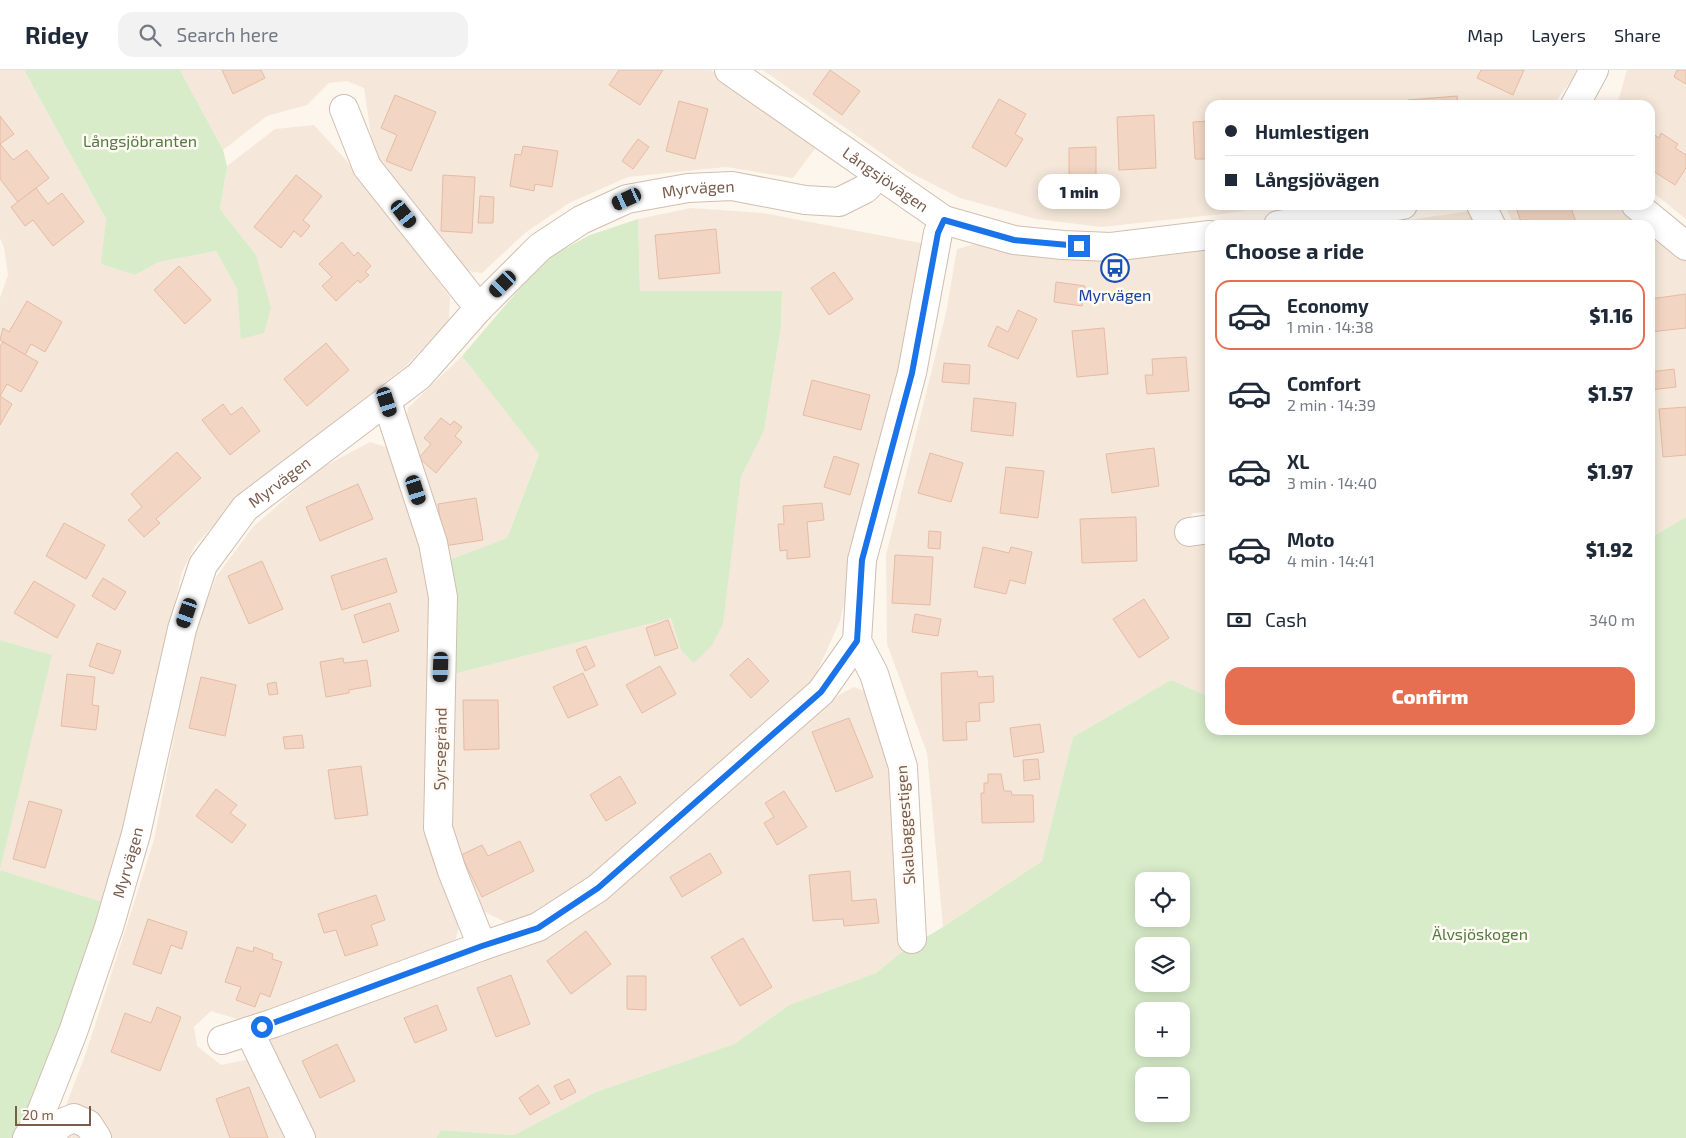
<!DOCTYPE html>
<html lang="en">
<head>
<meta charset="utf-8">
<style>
  :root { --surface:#fff; --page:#f2f2f3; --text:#1f2937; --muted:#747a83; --line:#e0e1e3; --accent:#e76f51 }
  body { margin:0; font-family:"Exo 2",sans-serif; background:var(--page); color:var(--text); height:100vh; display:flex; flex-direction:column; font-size:19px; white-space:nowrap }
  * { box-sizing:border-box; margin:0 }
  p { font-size:16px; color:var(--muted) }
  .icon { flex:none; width:28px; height:28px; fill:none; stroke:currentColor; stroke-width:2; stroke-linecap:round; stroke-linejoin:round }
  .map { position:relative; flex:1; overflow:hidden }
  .drawer { position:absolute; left:1205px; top:150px; width:450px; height:515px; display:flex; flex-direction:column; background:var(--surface); border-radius:15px; box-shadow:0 2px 12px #0003 }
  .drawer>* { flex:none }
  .top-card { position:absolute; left:1205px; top:30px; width:450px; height:110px; border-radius:15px; box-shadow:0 2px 12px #0003; display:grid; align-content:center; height:110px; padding:0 20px; background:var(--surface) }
  .tools { position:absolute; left:1135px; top:802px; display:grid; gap:10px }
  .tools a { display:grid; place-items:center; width:55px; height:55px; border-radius:10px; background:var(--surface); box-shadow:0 2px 12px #0003; font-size:25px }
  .scale { position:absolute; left:15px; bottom:12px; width:76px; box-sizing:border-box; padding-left:5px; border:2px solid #7a5c4d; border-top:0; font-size:14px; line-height:18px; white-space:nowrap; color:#7a5c4d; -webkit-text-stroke:4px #fffaf3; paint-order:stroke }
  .end { position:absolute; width:22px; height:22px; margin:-11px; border:6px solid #1a73e8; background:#fff; box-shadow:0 0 0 2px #fff }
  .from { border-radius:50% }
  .bubble { position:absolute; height:35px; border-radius:15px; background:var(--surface); box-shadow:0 2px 12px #0003; font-size:16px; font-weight:800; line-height:35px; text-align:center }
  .car { position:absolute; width:15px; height:30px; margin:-15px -8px; border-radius:6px; box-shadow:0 0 4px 1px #0007; background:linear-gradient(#222 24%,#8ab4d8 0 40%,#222 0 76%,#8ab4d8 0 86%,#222 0) }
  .top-card b { display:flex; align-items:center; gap:18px; height:48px; font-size:19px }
  .top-card b+b { border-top:1px solid var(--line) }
  .top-card i { width:12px; height:12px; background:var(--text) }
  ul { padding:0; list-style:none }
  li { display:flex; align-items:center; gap:15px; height:70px; margin:0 10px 8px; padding:0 10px; border:2px solid transparent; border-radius:15px }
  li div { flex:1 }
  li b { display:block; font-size:19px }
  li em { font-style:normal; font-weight:800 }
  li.on { border-color:var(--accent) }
  li>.icon { width:45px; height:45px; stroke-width:1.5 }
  h2 { padding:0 20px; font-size:22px; line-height:60px }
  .pay { display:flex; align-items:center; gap:12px; height:55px; padding:0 20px; font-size:19px }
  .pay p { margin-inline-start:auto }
  .primary-button { display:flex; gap:10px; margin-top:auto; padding:10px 20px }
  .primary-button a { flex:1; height:58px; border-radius:15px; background:var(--accent); color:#fff; font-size:20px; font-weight:800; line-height:58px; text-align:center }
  header { display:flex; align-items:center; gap:30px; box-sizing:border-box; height:70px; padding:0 25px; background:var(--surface); border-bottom:1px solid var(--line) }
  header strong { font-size:24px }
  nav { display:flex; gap:28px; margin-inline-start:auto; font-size:18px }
  .search { width:350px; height:45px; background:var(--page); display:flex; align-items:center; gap:12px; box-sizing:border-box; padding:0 18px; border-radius:15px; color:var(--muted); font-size:19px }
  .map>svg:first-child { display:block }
</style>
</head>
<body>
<header>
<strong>Ridey</strong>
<div class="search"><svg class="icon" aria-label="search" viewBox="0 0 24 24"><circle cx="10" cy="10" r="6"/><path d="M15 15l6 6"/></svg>Search here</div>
<nav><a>Map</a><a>Layers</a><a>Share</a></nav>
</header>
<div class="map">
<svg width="1686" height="1068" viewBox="0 0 1686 1068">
  <rect width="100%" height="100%" fill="#fdf6ec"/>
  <g fill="#f5e8da">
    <path d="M 0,0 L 24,0 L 106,149 L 102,194 L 135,205 L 159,192 L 216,181 L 237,219 L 242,269 L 256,185 L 220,139 L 227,96 L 275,59 L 314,55 L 345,89 L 450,227 L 449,251 L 405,297 L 283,391 L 231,436 L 195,476 L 182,502 L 106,833 L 0,800 L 51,585 L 0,570 L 0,228 L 8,205 L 4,178 L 0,168 Z"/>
    <path d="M 180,0 L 711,0 L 817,76 L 793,108 L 726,97 L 628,107 L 569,133 L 525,163 L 482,203 L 460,200 L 375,93 L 364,18 L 347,11 L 329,13 L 307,35 L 267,46 L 223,80 Z"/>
    <path d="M 763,0 L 1579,0 L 1553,35 L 1210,35 L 1210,135 L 1282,135 L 1222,144 L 1101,157 L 1036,149 L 960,128 L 907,101 Z"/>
    <path d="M 1627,0 L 1686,0 L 1686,149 L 1650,120 L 1650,35 L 1617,35 Z"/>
    <path d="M 1505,135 L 1626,135 L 1686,182 L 1686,447 L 1650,468 L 1650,155 L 1514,155 Z"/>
    <path d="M 691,138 L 763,143 L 926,174 L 916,223 L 840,551 L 810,617 L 588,808 L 535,846 L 509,854 L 475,837 L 446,758 L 454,604 L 671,547 L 681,580 L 729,496 L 741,407 L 764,361 L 781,257 L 782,221 L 640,221 L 638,149 Z"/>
    <path d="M 1477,140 L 1484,155 L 1374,155 Z"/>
    <path d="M 982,172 L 1011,183 L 1103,191 L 1210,178 L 1210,442 L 1193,443 L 1177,466 L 1210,470 L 1210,627 L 1171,610 L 1073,667 L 1042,791 L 943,857 L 927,683 L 887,574 L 886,485 L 946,243 L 957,179 Z"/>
    <path d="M 462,286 L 539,383 L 507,468 L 446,491 L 404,364 L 408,338 Z"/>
    <path d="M 370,372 L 389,378 L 426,475 L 435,528 L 423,762 L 459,856 L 455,872 L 244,951 L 211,941 L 194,957 L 197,976 L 221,995 L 245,990 L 270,969 L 536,869 L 605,826 L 837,626 L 854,617 L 869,623 L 893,696 L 903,881 L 876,903 L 789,935 L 734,974 L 596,1022 L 514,1065 L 441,1060 L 436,1068 L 51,1068 L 57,1060 L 87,980 L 154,770 L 194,563 L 216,507 L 253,457 L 319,399 Z"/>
  </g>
  <g fill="#d8ecc9" fill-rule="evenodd">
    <path d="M 24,0 L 180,0 L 223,80 L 227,96 L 220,139 L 256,185 L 271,238 L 264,263 L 241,269 L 237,219 L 216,181 L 159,192 L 135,205 L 101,194 L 106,149 Z"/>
    <path d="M 638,149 L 640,221 L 782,221 L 781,257 L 764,361 L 741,407 L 723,554 L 712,575 L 694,593 L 681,580 L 671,548 L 454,604 L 446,491 L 507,468 L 539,384 L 462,286 L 544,190 L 590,165 Z"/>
    <path d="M 1686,447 L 1686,1068 L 436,1068 L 441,1060 L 514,1065 L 596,1022 L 734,974 L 789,935 L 876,903 L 903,881 L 943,857 L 1042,791 L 1073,667 L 1171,610 L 1210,627 L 1210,660 L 1650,660 L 1650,468 ZM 1144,811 L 1181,811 L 1181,849 L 1144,849 ZM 1144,876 L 1181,876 L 1181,914 L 1144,914 ZM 1144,941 L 1181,941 L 1181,979 L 1144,979 ZM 1144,1006 L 1181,1006 L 1181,1044 L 1144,1044 Z"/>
    <path d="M 0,570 L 52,585 L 0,800 Z"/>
    <path d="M 0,800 L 106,833 C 80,910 60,1002 12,1068 L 0,1068 Z"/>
  </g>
  <g fill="#f3d5c3" stroke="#e6bba3">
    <path d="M 222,0 L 261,0 L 265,8 L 233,24 Z"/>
    <path d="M 619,0 L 663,0 L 640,35 L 609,15 Z"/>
    <path d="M 830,0 L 860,21 L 842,45 L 813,24 Z"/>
    <path d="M 1481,0 L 1524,0 L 1513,25 L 1477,8 Z"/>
    <path d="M 1677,0 L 1686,0 L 1686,14 L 1674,7 Z"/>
    <path d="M 395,25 L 436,42 L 411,101 L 386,91 L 397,65 L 381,58 Z"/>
    <path d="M 1457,26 L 1458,35 L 1409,35 L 1408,30 Z"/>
    <path d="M 999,29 L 1026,44 L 1015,64 L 1023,69 L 1006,97 L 972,77 Z"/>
    <path d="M 679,31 L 708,39 L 695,89 L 666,81 Z"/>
    <path d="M 1364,31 L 1364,35 L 1340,35 Z"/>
    <path d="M 1154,45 L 1156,98 L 1119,100 L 1117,47 Z"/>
    <path d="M 0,46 L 14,64 L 0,74 Z"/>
    <path d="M 1210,51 L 1210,89 L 1195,89 L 1193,52 Z"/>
    <path d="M 1650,62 L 1659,68 L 1661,63 L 1678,74 L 1675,78 L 1686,85 L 1686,98 L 1675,115 L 1650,99 Z"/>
    <path d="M 638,69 L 649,77 L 633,99 L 622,91 Z"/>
    <path d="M 0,74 L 13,90 L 27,80 L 49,108 L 18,132 L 0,109 Z"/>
    <path d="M 523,76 L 558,81 L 552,117 L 535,114 L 534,121 L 510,116 L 515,84 L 521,85 Z"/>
    <path d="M 1096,77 L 1096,109 L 1069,109 L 1069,78 Z"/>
    <path d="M 296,105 L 322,126 L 303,150 L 310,156 L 301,167 L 294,161 L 281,178 L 254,157 Z"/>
    <path d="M 443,105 L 475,107 L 472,163 L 441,161 Z"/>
    <path d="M 36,118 L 48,134 L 62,123 L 84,152 L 53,176 L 33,150 L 25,156 L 11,137 Z"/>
    <path d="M 480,126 L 494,127 L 493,153 L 478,153 Z"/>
    <path d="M 1515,135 L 1570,135 L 1577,155 L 1528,155 L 1527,150 L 1521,152 Z"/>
    <path d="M 716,159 L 720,203 L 659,209 L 655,165 Z"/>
    <path d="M 342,172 L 354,186 L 358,182 L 371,196 L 365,202 L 369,205 L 360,213 L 358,210 L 336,231 L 322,216 L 332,207 L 319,194 Z"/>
    <path d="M 179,196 L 211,230 L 185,254 L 154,220 Z"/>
    <path d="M 834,202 L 853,229 L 829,245 L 811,218 Z"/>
    <path d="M 1056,212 L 1085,216 L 1082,236 L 1054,232 Z"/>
    <path d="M 1686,224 L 1686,258 L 1650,262 L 1650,229 Z"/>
    <path d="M 27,231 L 62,252 L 45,282 L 31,274 L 25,285 L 0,270 L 3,258 L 9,262 Z"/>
    <path d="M 1018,240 L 1037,249 L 1018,289 L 988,276 L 997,256 L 1008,262 Z"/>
    <path d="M 1104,258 L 1108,304 L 1077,307 L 1072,261 Z"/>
    <path d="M 3,272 L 38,292 L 21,322 L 7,314 L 0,326 L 0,276 Z"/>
    <path d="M 326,273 L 349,300 L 307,336 L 284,309 Z"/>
    <path d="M 1186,287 L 1189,321 L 1147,324 L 1145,305 L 1153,305 L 1152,289 Z"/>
    <path d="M 944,293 L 970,295 L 969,314 L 942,312 Z"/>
    <path d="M 1674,299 L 1676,317 L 1650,320 L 1650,302 Z"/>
    <path d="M 812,310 L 870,325 L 861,360 L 803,345 Z"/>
    <path d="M 0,326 L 12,334 L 0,355 Z"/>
    <path d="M 974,328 L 1016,333 L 1013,366 L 971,361 Z"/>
    <path d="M 223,334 L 231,345 L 242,337 L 260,361 L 230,385 L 202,350 Z"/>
    <path d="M 1686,337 L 1686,385 L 1663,387 L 1659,339 Z"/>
    <path d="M 441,348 L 450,355 L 454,351 L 462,357 L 455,366 L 462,372 L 436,403 L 419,388 L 431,374 L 424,368 Z"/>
    <path d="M 1154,378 L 1159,416 L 1112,423 L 1106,384 Z"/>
    <path d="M 177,382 L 201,408 L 156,449 L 160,453 L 144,467 L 128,450 L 142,437 L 131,424 Z"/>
    <path d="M 930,383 L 963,393 L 951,432 L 918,423 Z"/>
    <path d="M 834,386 L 859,394 L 850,425 L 824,417 Z"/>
    <path d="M 1006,397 L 1044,401 L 1038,448 L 1000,443 Z"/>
    <path d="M 358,414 L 373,449 L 320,471 L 306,437 Z"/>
    <path d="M 476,428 L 483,470 L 444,476 L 438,434 Z"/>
    <path d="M 822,433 L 824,450 L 807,452 L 810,487 L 787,489 L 787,480 L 780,481 L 778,454 L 784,454 L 783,436 Z"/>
    <path d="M 1136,447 L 1137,491 L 1082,493 L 1080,449 Z"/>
    <path d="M 64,453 L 105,475 L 86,509 L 46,486 Z"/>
    <path d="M 929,461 L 941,462 L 940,479 L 928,478 Z"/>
    <path d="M 983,477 L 1009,483 L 1011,477 L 1032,482 L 1025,514 L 1010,510 L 1006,524 L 974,517 Z"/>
    <path d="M 895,485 L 933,487 L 930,535 L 892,533 Z"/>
    <path d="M 386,488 L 397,522 L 342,540 L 331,506 Z"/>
    <path d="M 262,491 L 283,539 L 249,554 L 228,506 Z"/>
    <path d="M 103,508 L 126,522 L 115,540 L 92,526 Z"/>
    <path d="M 34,511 L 75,535 L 57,568 L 14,543 Z"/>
    <path d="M 1144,529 L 1169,568 L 1139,588 L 1113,549 Z"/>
    <path d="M 390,533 L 399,561 L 363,573 L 354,545 Z"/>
    <path d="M 915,544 L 941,549 L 938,566 L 912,562 Z"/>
    <path d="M 668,550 L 678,578 L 655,586 L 646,558 Z"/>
    <path d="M 97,573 L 121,581 L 113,604 L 89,596 Z"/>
    <path d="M 586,576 L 595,596 L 585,601 L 576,580 Z"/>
    <path d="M 343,588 L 344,593 L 367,590 L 371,616 L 349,620 L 349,623 L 326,627 L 320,592 Z"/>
    <path d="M 748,588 L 769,611 L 751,628 L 730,605 Z"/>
    <path d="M 660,596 L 676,624 L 642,643 L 626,615 Z"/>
    <path d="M 977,601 L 978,607 L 993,606 L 994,632 L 979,633 L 980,651 L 966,652 L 967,670 L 943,671 L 941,603 Z"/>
    <path d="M 583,603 L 598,635 L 568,648 L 553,617 Z"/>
    <path d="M 67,604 L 95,607 L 92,635 L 99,636 L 96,660 L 61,656 Z"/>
    <path d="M 201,607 L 236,615 L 225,666 L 189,658 Z"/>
    <path d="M 276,612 L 278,624 L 269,625 L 267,614 Z"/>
    <path d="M 463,630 L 498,630 L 499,679 L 464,680 Z"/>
    <path d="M 849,648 L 873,707 L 836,722 L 812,662 Z"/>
    <path d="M 1040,654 L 1044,682 L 1014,687 L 1010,658 Z"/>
    <path d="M 302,665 L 304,678 L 285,679 L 283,667 Z"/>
    <path d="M 1038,689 L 1040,709 L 1024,711 L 1023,690 Z"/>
    <path d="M 361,696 L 368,745 L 335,749 L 328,700 Z"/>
    <path d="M 988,704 L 1001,704 L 1004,721 L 1011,721 L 1012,725 L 1033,725 L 1034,752 L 982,753 L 981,723 L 984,723 L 984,713 L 988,713 Z"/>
    <path d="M 620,706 L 636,733 L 606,751 L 590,725 Z"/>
    <path d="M 216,719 L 237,735 L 230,743 L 246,755 L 232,773 L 196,746 Z"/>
    <path d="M 784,721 L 807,757 L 777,775 L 764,753 L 774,747 L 765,733 Z"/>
    <path d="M 29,731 L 62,740 L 45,798 L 13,789 Z"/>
    <path d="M 520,771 L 534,801 L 482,827 L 461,785 L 482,775 L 488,786 Z"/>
    <path d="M 710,783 L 722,803 L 682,827 L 670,807 Z"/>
    <path d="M 850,801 L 852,831 L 876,829 L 879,853 L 844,856 L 843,849 L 813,851 L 809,805 Z"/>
    <path d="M 376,825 L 385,850 L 371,855 L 378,875 L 345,886 L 336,860 L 324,863 L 318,844 Z"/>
    <path d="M 148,849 L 187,862 L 182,879 L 171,875 L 161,904 L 133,894 Z"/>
    <path d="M 586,861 L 611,894 L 571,924 L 547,891 Z"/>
    <path d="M 743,868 L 772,917 L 740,936 L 711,887 Z"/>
    <path d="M 237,877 L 253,882 L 254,877 L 273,884 L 272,889 L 282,892 L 270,927 L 260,923 L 255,937 L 236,930 L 241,917 L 225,912 Z"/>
    <path d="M 511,905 L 530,954 L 496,967 L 477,918 Z"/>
    <path d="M 627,906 L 646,906 L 646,940 L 627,939 Z"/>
    <path d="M 437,935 L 447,960 L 415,973 L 404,948 Z"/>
    <path d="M 157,937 L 181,947 L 160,1001 L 111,982 L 125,943 L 151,953 Z"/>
    <path d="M 337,974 L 355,1011 L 320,1028 L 302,991 Z"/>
    <path d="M 569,1009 L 576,1022 L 561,1030 L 554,1016 Z"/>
    <path d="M 538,1015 L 550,1033 L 530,1045 L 519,1028 Z"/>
    <path d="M 249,1017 L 268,1068 L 230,1068 L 216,1029 Z"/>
  </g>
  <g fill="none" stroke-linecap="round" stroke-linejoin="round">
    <defs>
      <g id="minor">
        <path id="s1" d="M 729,0 L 944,150 L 1014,170 L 1063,175 L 1111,177 L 1210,165"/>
        <path d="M 1575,35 L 1594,0"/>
        <path d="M 344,39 L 367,97 L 479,238"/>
        <path d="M 1481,135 L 1491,155"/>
        <path d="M 1636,135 L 1686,176"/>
        <path d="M 1278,155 L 1403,135"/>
        <path d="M 387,332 L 433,473 L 443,527 L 438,758 L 452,801 L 482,876"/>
        <path d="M 1189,462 L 1210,459"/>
        <path d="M 912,869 L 903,697 L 874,604 L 857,571 L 862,490 L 912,303 L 938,163 L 944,150"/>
        <path d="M 249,961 L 301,1068"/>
        <path d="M 222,970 L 274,953 L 482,876 L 538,857 L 598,818 L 821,622 L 857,571"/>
        <path id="s2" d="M 27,1068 L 37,1053 L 73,962 L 109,857 L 136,764 L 182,559 L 203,495 L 245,438 L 419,306 L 479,238 L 540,177 L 581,150 L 627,129 L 688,118 L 732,116 L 805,130 L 839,132 L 865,119 L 878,106"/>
        <path d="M 47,1068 L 62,1053 L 74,1048 L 88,1054 L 97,1068"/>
      </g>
    </defs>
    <use href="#minor" stroke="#d1beb0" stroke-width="30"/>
    <use href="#minor" stroke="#fff" stroke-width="28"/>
  </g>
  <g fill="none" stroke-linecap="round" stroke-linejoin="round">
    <path stroke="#1a73e8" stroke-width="6" d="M 262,957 L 482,876 L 538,858 L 598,818 L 821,622 L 857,571 L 862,490 L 912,303 L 938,163 L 944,150 L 1014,170 L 1079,176"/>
  </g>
  <defs>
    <symbol id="bus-ring" viewBox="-11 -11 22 22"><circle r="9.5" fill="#fffaf3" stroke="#1a4fb4" stroke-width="1.5"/><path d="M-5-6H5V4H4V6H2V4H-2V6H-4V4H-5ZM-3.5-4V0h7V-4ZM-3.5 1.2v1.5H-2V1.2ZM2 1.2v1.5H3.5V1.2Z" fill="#1a4fb4"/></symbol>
  </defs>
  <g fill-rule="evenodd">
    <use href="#bus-ring" x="1099" y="182" width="32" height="32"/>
  </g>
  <g text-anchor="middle" stroke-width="5" stroke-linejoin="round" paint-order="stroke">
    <g font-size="16" fill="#537a41" stroke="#fffaf3">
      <text x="140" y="77">Långsjöbranten</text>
      <text x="1480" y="870">Älvsjöskogen</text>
    </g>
    <g font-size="16" fill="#7a5c4d" stroke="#fffaf3">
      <text dy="6" stroke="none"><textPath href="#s1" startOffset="191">Långsjövägen</textPath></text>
      <text dy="6" stroke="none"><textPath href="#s2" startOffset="1239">Myrvägen</textPath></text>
      <text dy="6" stroke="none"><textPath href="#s2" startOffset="715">Myrvägen</textPath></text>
      <text transform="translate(440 679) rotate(-89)" y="6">Syrsegränd</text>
      <text transform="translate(905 755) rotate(-94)" y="6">Skalbaggestigen</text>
      <text dy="6" stroke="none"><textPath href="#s2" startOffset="294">Myrvägen</textPath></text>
    </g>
    <g font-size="16" fill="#164399" stroke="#fffaf3">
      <text x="1115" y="231">Myrvägen</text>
    </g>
  </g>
</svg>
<div class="tools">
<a><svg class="icon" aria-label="locate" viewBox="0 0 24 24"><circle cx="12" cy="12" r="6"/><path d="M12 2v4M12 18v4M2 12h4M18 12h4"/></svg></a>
<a><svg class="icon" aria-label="layers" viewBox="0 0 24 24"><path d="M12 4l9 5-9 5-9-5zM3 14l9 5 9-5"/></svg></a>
<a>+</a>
<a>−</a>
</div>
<div class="scale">20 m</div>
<i class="end from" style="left:262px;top:957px"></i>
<i class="end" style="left:1079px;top:176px"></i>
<div class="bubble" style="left:1038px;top:104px;width:82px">1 min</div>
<i class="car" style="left:627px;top:129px;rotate:245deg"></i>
<i class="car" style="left:404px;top:144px;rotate:142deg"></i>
<i class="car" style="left:503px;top:214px;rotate:225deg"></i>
<i class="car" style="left:387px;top:332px;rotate:162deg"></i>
<i class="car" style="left:416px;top:420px;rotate:162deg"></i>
<i class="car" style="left:187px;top:543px;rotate:199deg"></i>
<i class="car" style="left:441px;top:597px;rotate:182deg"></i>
<div class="top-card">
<b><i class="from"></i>Humlestigen</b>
<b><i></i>Långsjövägen</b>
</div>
<section class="drawer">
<h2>Choose a ride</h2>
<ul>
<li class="on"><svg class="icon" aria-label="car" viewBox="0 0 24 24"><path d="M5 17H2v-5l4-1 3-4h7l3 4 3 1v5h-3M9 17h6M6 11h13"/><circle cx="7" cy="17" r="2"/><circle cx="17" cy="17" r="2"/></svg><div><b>Economy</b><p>1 min · 14:38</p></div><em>$1.16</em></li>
<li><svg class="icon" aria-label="car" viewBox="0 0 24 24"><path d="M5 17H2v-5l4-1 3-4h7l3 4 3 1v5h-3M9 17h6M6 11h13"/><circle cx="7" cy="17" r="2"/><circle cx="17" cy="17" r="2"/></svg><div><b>Comfort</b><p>2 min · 14:39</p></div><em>$1.57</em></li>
<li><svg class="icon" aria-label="car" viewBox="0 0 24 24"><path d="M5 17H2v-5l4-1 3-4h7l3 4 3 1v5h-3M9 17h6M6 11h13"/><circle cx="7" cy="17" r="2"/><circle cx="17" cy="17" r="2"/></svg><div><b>XL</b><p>3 min · 14:40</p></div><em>$1.97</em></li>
<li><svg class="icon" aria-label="car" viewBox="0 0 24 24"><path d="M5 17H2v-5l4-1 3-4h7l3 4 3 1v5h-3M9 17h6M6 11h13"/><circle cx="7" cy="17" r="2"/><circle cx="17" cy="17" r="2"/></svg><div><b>Moto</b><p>4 min · 14:41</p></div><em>$1.92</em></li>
</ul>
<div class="pay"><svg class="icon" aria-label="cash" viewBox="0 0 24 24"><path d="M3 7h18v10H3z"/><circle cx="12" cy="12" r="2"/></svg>Cash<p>340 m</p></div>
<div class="primary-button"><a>Confirm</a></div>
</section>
</div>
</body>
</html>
